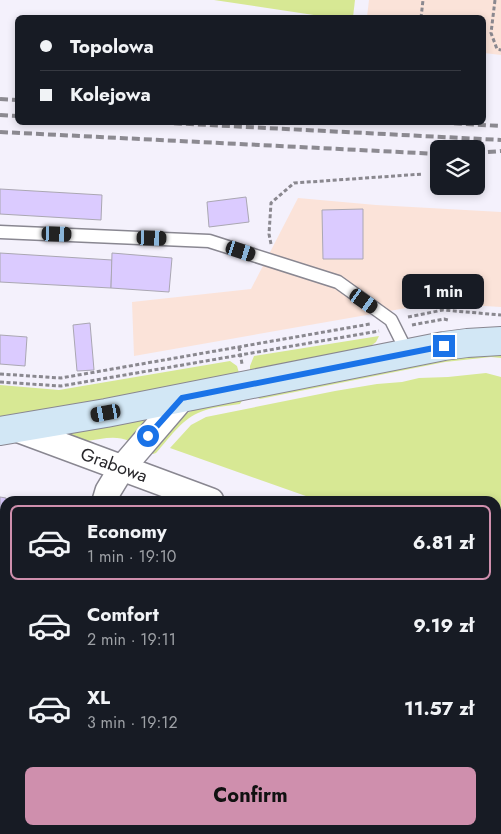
<!DOCTYPE html>
<html lang="en">
<head>
<meta charset="utf-8">
<style>
  :root { --surface:#171b24; --page:#242831; --text:#f1f3f6; --muted:#9ea1a6; --line:#363941; --accent:#cf8fad }
  body { margin:0; font-family:Jost,sans-serif; background:var(--page); color:var(--text); height:100vh; display:flex; flex-direction:column; font-size:19px; white-space:nowrap }
  * { box-sizing:border-box; margin:0 }
  p { font-size:16px; color:var(--muted) }
  .icon { flex:none; width:28px; height:28px; fill:none; stroke:currentColor; stroke-width:2; stroke-linecap:round; stroke-linejoin:round }
  .map { position:relative; flex:1; overflow:hidden }
  .side { position:absolute; left:0px; top:496px; width:501px; height:339px; display:flex; flex-direction:column; background:var(--surface); border-radius:15px 15px 0 0; box-shadow:0 2px 8px #0003 }
  .side>* { flex:none }
  .hud { position:absolute; left:15px; top:15px; width:471px; height:110px; border-radius:8px; box-shadow:0 2px 8px #0003; display:grid; align-content:center; height:110px; padding:0 25px; background:var(--surface) }
  .controls { position:absolute; left:430px; top:140px; display:grid; gap:10px }
  .controls a { display:grid; place-items:center; width:55px; height:55px; border-radius:8px; background:var(--surface); box-shadow:0 2px 8px #0003; font-size:25px }
  .end { position:absolute; width:22px; height:22px; margin:-11px; border:6px solid #1a73e8; background:#fff; box-shadow:0 0 0 2px #fff }
  .from { border-radius:50% }
  .bubble { position:absolute; height:35px; border-radius:8px; background:var(--surface); box-shadow:0 2px 8px #0003; font-size:16px; font-weight:700; line-height:35px; text-align:center }
  .car { position:absolute; width:15px; height:30px; margin:-15px -8px; border-radius:6px; box-shadow:0 0 4px 1px #0007; background:linear-gradient(#222 24%,#8ab4d8 0 40%,#222 0 76%,#8ab4d8 0 86%,#222 0) }
  .hud b { display:flex; align-items:center; gap:18px; height:48px; font-size:19px }
  .hud b+b { border-top:1px solid var(--line) }
  .hud i { width:12px; height:12px; background:var(--text) }
  ul { padding:9px 0 0; list-style:none }
  li { display:flex; align-items:center; gap:15px; height:75px; margin:0 10px 8px; padding:0 15px; border:2px solid transparent; border-radius:8px }
  li div { flex:1 }
  li b { display:block; font-size:19px }
  li em { font-style:normal; font-weight:700 }
  li.active { border-color:var(--accent) }
  li>.icon { width:45px; height:45px; stroke-width:1.5 }
  .cta { display:flex; gap:10px; margin-top:auto; padding:10px 25px }
  .cta a { flex:1; height:58px; border-radius:8px; background:var(--accent); color:#111; font-size:20px; font-weight:700; line-height:58px; text-align:center }
  .map>svg:first-child { display:block }
</style>
</head>
<body>
<div class="map">
<svg width="501" height="834" viewBox="0 0 501 834">
  <rect width="100%" height="100%" fill="#f4f1fc"/>
  <g fill="#fbe3d9">
    <path d="M 369,0 L 501,0 L 501,55 L 484,53 L 484,18 L 367,17 Z"/>
    <path d="M 298,198 L 376,205 L 501,212 L 501,307 L 435,303 L 134,356 L 132,302 L 251,289 Z"/>
  </g>
  <g fill="#d7e894">
    <path d="M 214,0 L 355,0 L 353,17 L 327,17 Z"/>
    <path d="M 379,336 L 376,342 L 368,348 L 250,371 L 250,366 L 254,356 Z"/>
    <path d="M 501,353 L 501,358 L 491,357 L 445,362 L 260,399 L 258,398 L 256,396 L 444,358 Z"/>
    <path d="M 230,361 L 237,366 L 239,373 L 100,400 L 0,418 L 0,385 L 59,390 Z"/>
    <path d="M 486,373 L 501,377 L 501,545 L 496,547 L 496,501 L 320,501 L 170,448 L 191,425 L 206,417 L 335,391 L 377,384 L 402,382 L 419,378 L 448,377 Z"/>
    <path d="M 243,399 L 240,404 C 226,406 211,407 198,413 C 181,420 168,440 156,453 L 153,454 L 151,452 L 180,417 C 198,405 222,403 243,399 Z"/>
    <path d="M 151,415 L 129,441 C 116,435 101,439 87,441 L 84,443 L 62,433 Z"/>
  </g>
  <g fill="#dbcbff" stroke="#aaa7b2">
    <path d="M 0,189 L 102,195 L 101,220 L 0,214 Z"/>
    <path d="M 246,197 L 249,222 L 209,227 L 207,202 Z"/>
    <path d="M 363,209 L 363,259 L 323,259 L 322,210 Z"/>
    <path d="M 0,253 L 112,260 L 111,288 L 0,282 Z"/>
    <path d="M 112,253 L 172,258 L 169,292 L 111,288 Z"/>
    <path d="M 90,323 L 94,370 L 77,371 L 73,325 Z"/>
    <path d="M 0,335 L 27,337 L 25,366 L 0,364 Z"/>
    <path d="M 0,497 L 6,498 L 5,524 L 0,524 Z"/>
    <rect x="30" y="497" width="26" height="4"/>
    <path d="M 2,547 L 5,547 L 5,558 L 2,557 Z"/>
    <path d="M 496,631 L 501,632 L 501,636 L 497,647 L 501,648 L 501,666 L 497,677 L 496,677 Z"/>
    <rect x="0" y="674" width="5" height="15"/>
    <rect x="0" y="689" width="5" height="16"/>
    <path d="M 496,692 L 501,694 L 501,705 L 496,719 Z"/>
    <path d="M 501,705 L 501,727 L 496,726 L 496,719 Z"/>
    <path d="M 123,830 L 141,830 L 151,833 L 122,834 Z"/>
    <path d="M 200,830 L 228,830 L 226,834 L 211,834 Z"/>
    <path d="M 293,830 L 304,834 L 291,834 Z"/>
    <path d="M 408,830 L 437,830 L 436,834 L 406,834 Z"/>
    <path d="M 437,830 L 470,830 L 469,834 L 436,834 Z"/>
  </g>
  <g fill="none" stroke-linecap="round" stroke-linejoin="round">
    <defs>
      <path id="lane" d="M 0,232 L 209,241 L 338,282 L 391,320 L 408,354"/>
      <g id="street">
        <path d="M 17,429 L 211,501"/>
        <path d="M 105,501 L 108,491 L 122,468 L 182,398"/>
        <path d="M 496,598 L 501,600"/>
        <path d="M 0,602 L 5,602"/>
        <path d="M 496,803 L 501,805"/>
        <path d="M 87,834 L 87,830"/>
      </g>
      <path id="secondary" d="M 0,431 L 106,413 L 444,346 L 467,343 L 501,341"/>
    </defs>
    <use href="#lane" stroke="#898791" stroke-width="15"/>
    <use href="#street" stroke="#898791" stroke-width="28"/>
    <use href="#secondary" stroke="#898791" stroke-width="30"/>
    <g stroke="#8a888f" stroke-width="3" stroke-dasharray="4 2.5" stroke-linecap="butt">
      <path d="M 495,0 L 491,33 L 497,49 L 501,50"/>
      <path d="M 421,18 L 423,0"/>
      <path d="M 271,244 L 269,234 L 271,203 L 294,183 L 423,174"/>
      <path d="M 408,317 L 443,310 L 501,315"/>
      <path d="M 412,325 L 444,319 L 448,320"/>
      <path d="M 239,347 L 242,364"/>
      <path d="M 0,374 L 61,378 L 370,324"/>
      <path d="M 0,382 L 61,386 L 379,331"/>
    </g>
    <use href="#lane" stroke="#fff" stroke-width="12"/>
    <use href="#street" stroke="#fff" stroke-width="25"/>
    <use href="#secondary" stroke="#d2e7f5" stroke-width="28"/>
    <g stroke="#8c8a91" stroke-width="4" stroke-dasharray="8 4" stroke-linecap="butt">
      <path d="M 0,99 L 18,100"/>
      <path d="M 0,115 L 18,116"/>
      <path d="M 150,122 L 501,140"/>
      <path d="M 430,122 L 501,126"/>
      <path d="M 0,132 L 439,154"/>
      <path d="M 476,153 L 501,151"/>
    </g>
  </g>
  <g fill="none" stroke-linecap="round" stroke-linejoin="round">
    <path stroke="#1a73e8" stroke-width="6" d="M 148,436 L 182,398 L 444,346"/>
  </g>
  <g text-anchor="middle" stroke-width="5" stroke-linejoin="round" paint-order="stroke">
    <g font-size="18" fill="#28272b" stroke="#fff">
      <text transform="translate(114 465) rotate(20)" y="6">Grabowa</text>
    </g>
  </g>
</svg>
<div class="controls">
<a><svg class="icon" aria-label="layers" viewBox="0 0 24 24"><path d="M12 4l9 5-9 5-9-5zM3 14l9 5 9-5"/></svg></a>
</div>
<i class="end from" style="left:148px;top:436px"></i>
<i class="end" style="left:444px;top:346px"></i>
<div class="bubble" style="left:402px;top:274px;width:82px">1 min</div>
<i class="car" style="left:57px;top:234px;rotate:92deg"></i>
<i class="car" style="left:152px;top:238px;rotate:92deg"></i>
<i class="car" style="left:241px;top:251px;rotate:108deg"></i>
<i class="car" style="left:364px;top:301px;rotate:125deg"></i>
<i class="car" style="left:106px;top:413px;rotate:260deg"></i>
<div class="hud">
<b><i class="from"></i>Topolowa</b>
<b><i></i>Kolejowa</b>
</div>
<section class="side">
<ul>
<li class="active"><svg class="icon" aria-label="car" viewBox="0 0 24 24"><path d="M5 17H2v-5l4-1 3-4h7l3 4 3 1v5h-3M9 17h6M6 11h13"/><circle cx="7" cy="17" r="2"/><circle cx="17" cy="17" r="2"/></svg><div><b>Economy</b><p>1 min · 19:10</p></div><em>6.81 zł</em></li>
<li><svg class="icon" aria-label="car" viewBox="0 0 24 24"><path d="M5 17H2v-5l4-1 3-4h7l3 4 3 1v5h-3M9 17h6M6 11h13"/><circle cx="7" cy="17" r="2"/><circle cx="17" cy="17" r="2"/></svg><div><b>Comfort</b><p>2 min · 19:11</p></div><em>9.19 zł</em></li>
<li><svg class="icon" aria-label="car" viewBox="0 0 24 24"><path d="M5 17H2v-5l4-1 3-4h7l3 4 3 1v5h-3M9 17h6M6 11h13"/><circle cx="7" cy="17" r="2"/><circle cx="17" cy="17" r="2"/></svg><div><b>XL</b><p>3 min · 19:12</p></div><em>11.57 zł</em></li>
</ul>
<div class="cta"><a>Confirm</a></div>
</section>
</div>
</body>
</html>
